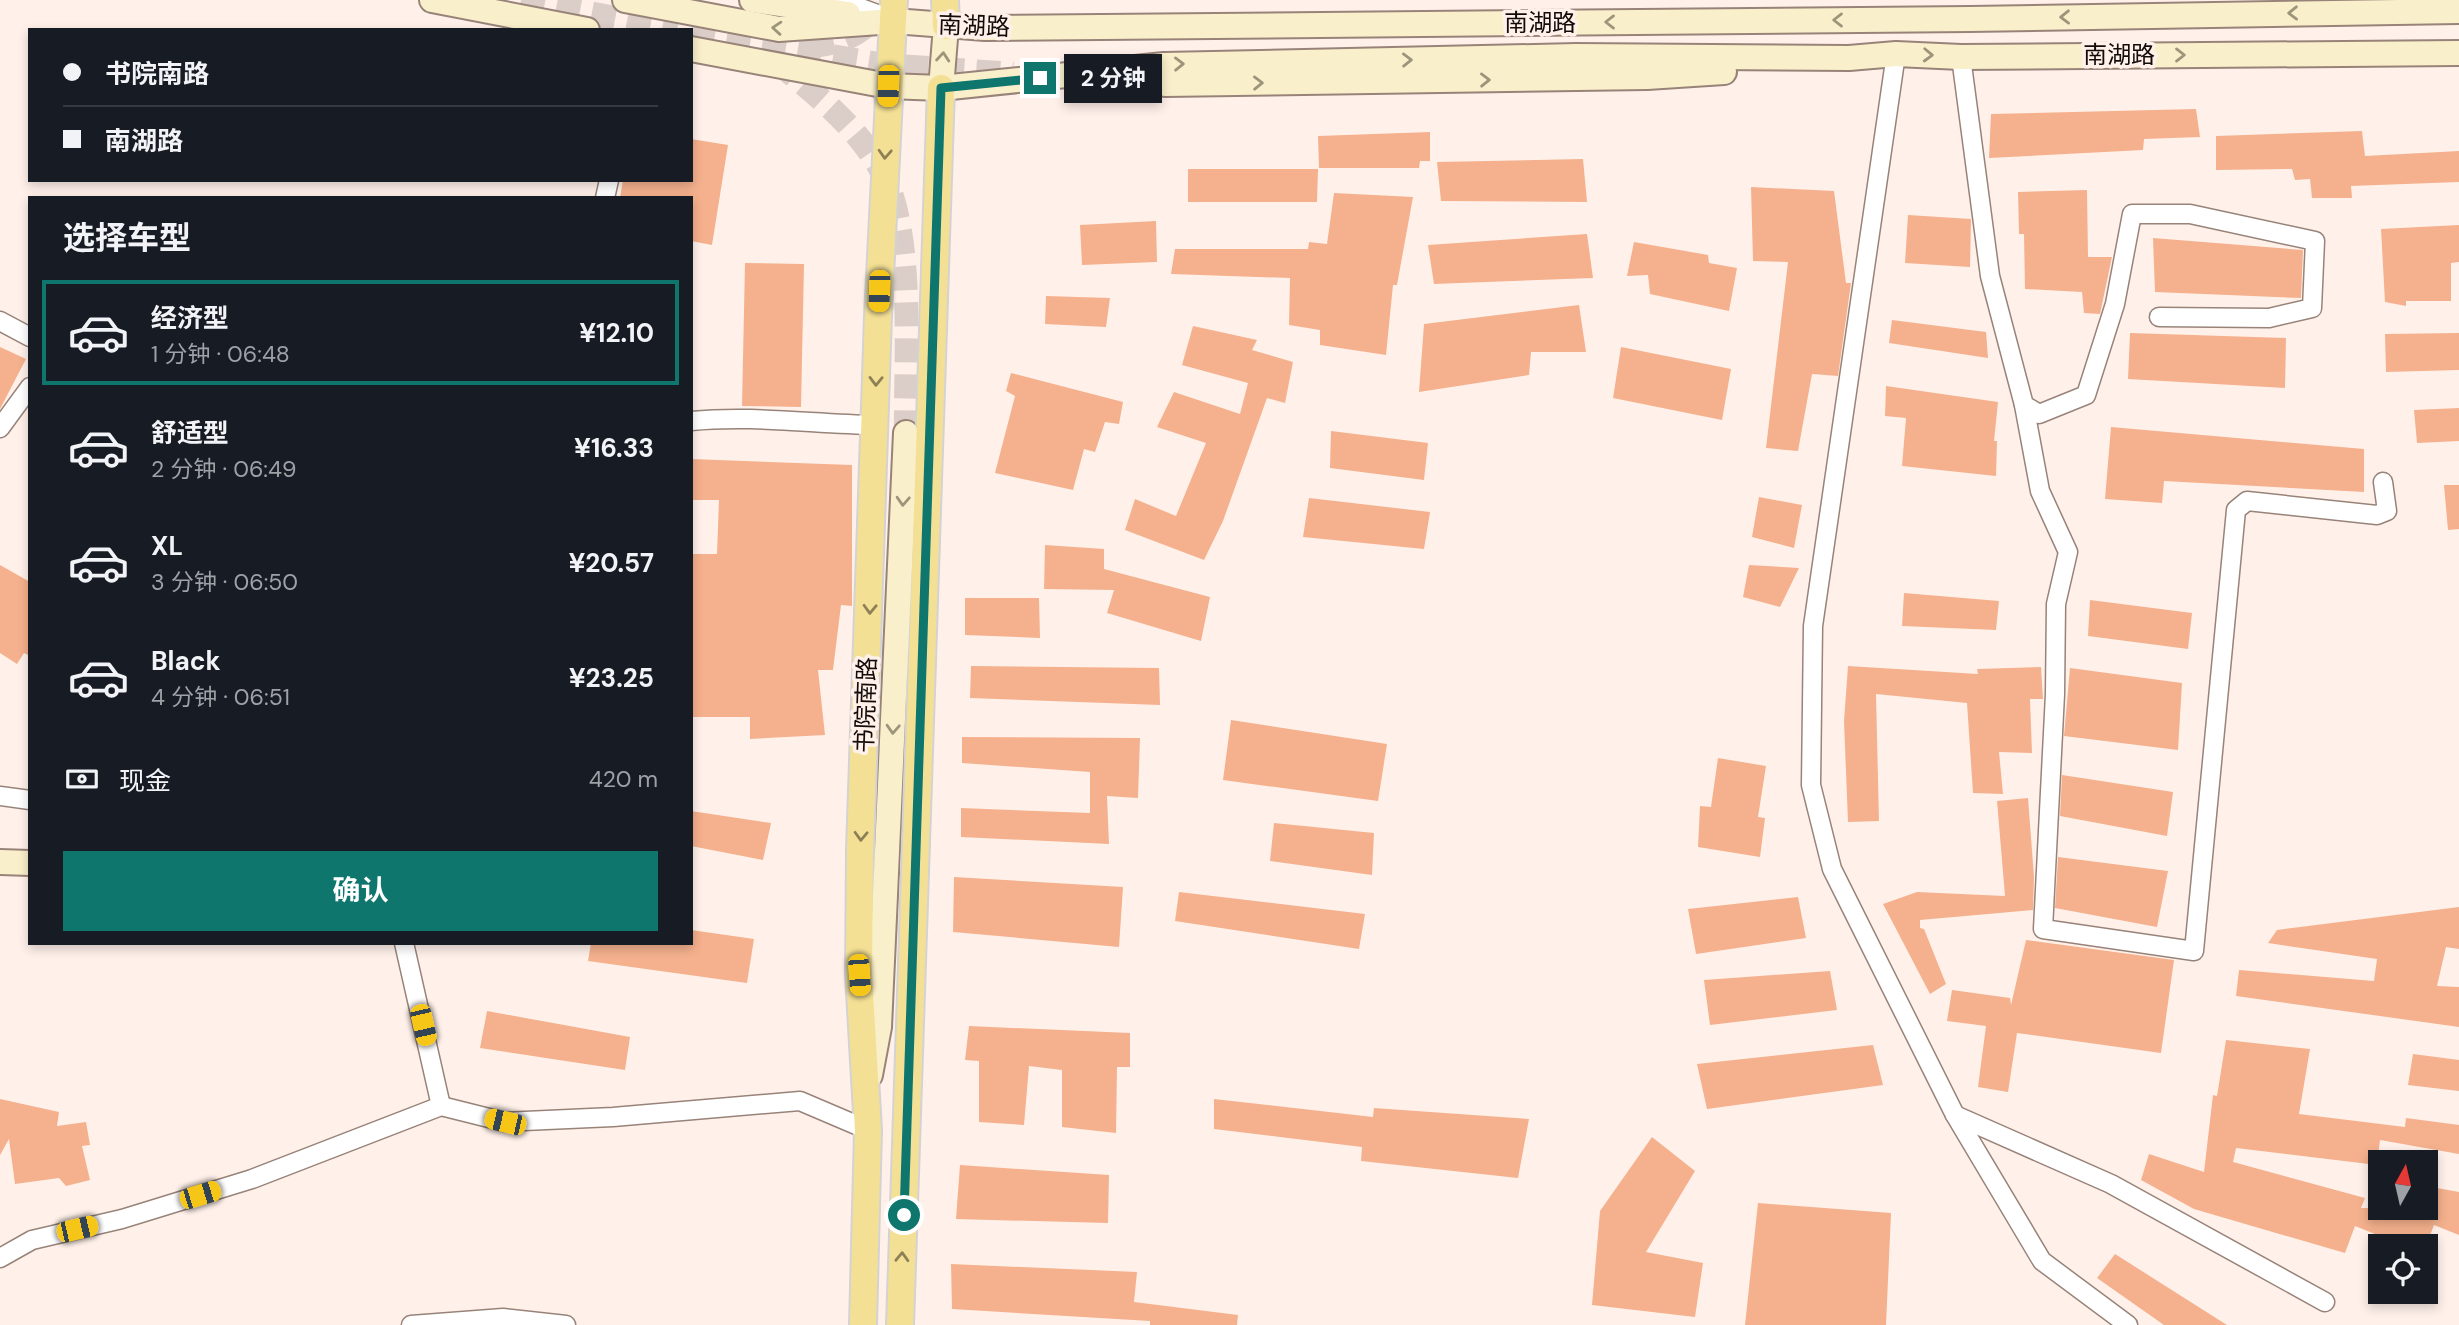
<!DOCTYPE html>
<html lang="zh">
<head>
<meta charset="utf-8">
<style>
  :root { --surface:#171b24; --page:#20242c; --text:#f1f3f6; --muted:#9ea1a6; --line:#363941; --accent:#0f766e }
  body { margin:0; font-family:"DM Sans","Noto Sans SC",sans-serif; background:var(--page); color:var(--text); height:100vh; display:flex; flex-direction:column; font-size:26px; white-space:nowrap }
  * { box-sizing:border-box; margin:0 }
  p { font-size:23px; color:var(--muted) }
  .icon { flex:none; width:38px; height:38px; fill:none; stroke:currentColor; stroke-width:2; stroke-linecap:round; stroke-linejoin:round }
  .map { position:relative; flex:1; overflow:hidden }
  .drawer { position:absolute; left:28px; top:196px; width:665px; height:749px; display:flex; flex-direction:column; background:var(--surface); border-radius:0px; box-shadow:0 4px 10px #0003 }
  .drawer>* { flex:none }
  .guide { position:absolute; left:28px; top:28px; width:665px; height:154px; border-radius:0px; box-shadow:0 4px 10px #0003; display:grid; align-content:center; height:154px; padding:0 35px; background:var(--surface) }
  .needle { width:46px; rotate:8deg }
  .controls { position:absolute; left:2368px; top:1150px; display:grid; gap:14px }
  .controls a { display:grid; place-items:center; width:70px; height:70px; border-radius:0px; background:var(--surface); box-shadow:0 4px 10px #0003; font-size:35px }
  .end { position:absolute; width:32px; height:32px; margin:-16px; border:9px solid #0f766e; background:#fff; box-shadow:0 0 0 4px #fff }
  .from { border-radius:50% }
  .bubble { position:absolute; height:49px; border-radius:0px; background:var(--surface); box-shadow:0 4px 10px #0003; font-size:23px; font-weight:700; line-height:49px; text-align:center }
  .car { position:absolute; width:21px; height:42px; margin:-21px -10px; border-radius:9px; box-shadow:0 0 5px 2px #0007; background:linear-gradient(#f5c518 24%,#345 0 40%,#f5c518 0 76%,#345 0 86%,#f5c518 0) }
  .guide b { display:flex; align-items:center; gap:24px; height:66px; font-size:26px }
  .guide b+b { border-top:2px solid var(--line) }
  .guide i { width:18px; height:18px; background:var(--text) }
  ul { padding:0; list-style:none }
  li { display:flex; align-items:center; gap:21px; height:105px; margin:0 14px 10px; padding:0 21px; border:4px solid transparent; border-radius:0px }
  li div { flex:1 }
  li b { display:block; font-size:26px }
  li em { font-style:normal; font-weight:700 }
  li.selected { border-color:var(--accent) }
  li>.icon { width:63px; height:63px; stroke-width:1.5 }
  h2 { padding:0 35px; font-size:32px; line-height:84px }
  .pay { display:flex; align-items:center; gap:18px; height:77px; padding:0 35px; font-size:26px }
  .pay p { margin-inline-start:auto }
  .action { display:flex; gap:14px; margin-top:auto; padding:14px 35px }
  .action a { flex:1; height:80px; border-radius:0px; background:var(--accent); color:#fff; font-size:28px; font-weight:700; line-height:80px; text-align:center }
  .map>svg:first-child { display:block }
</style>
</head>
<body>
<div class="map">
<svg width="2459" height="1325" viewBox="0 0 2459 1325">
  <rect width="100%" height="100%" fill="#fff1ea"/>
  <g fill="#f5b18d">
    <path d="M 2196,109 L 2200,137 L 2144,139 L 2143,150 L 1989,158 L 1991,114 Z"/>
    <path d="M 2362,131 L 2365,156 L 2459,151 L 2459,182 L 2351,186 L 2352,198 L 2312,198 L 2310,179 L 2295,180 L 2292,169 L 2216,170 L 2216,136 Z"/>
    <path d="M 1430,132 L 1430,161 L 1420,161 L 1419,168 L 1319,168 L 1318,136 Z"/>
    <path d="M 691,139 L 728,145 L 712,245 L 691,241 L 691,198 L 620,198 L 623,180 L 691,180 Z"/>
    <path d="M 1583,159 L 1587,202 L 1441,201 L 1437,162 Z"/>
    <path d="M 1188,169 L 1318,169 L 1317,202 L 1188,202 Z"/>
    <path d="M 1751,187 L 1834,191 L 1846,283 L 1851,283 L 1838,376 L 1812,374 L 1798,451 L 1766,448 L 1788,262 L 1753,261 Z"/>
    <path d="M 2087,190 L 2088,257 L 2112,257 L 2100,314 L 2084,313 L 2082,292 L 2025,289 L 2024,234 L 2019,234 L 2018,192 Z"/>
    <path d="M 1334,193 L 1413,197 L 1397,285 L 1393,285 L 1386,355 L 1320,345 L 1320,330 L 1289,325 L 1290,278 L 1171,274 L 1175,249 L 1308,249 L 1309,242 L 1327,244 Z"/>
    <path d="M 1908,215 L 1971,219 L 1970,267 L 1905,263 Z"/>
    <path d="M 1156,221 L 1157,262 L 1082,265 L 1080,225 Z"/>
    <path d="M 2459,225 L 2459,262 L 2451,263 L 2451,301 L 2406,301 L 2406,306 L 2385,302 L 2381,229 Z"/>
    <path d="M 1587,234 L 1593,278 L 1434,284 L 1428,245 Z"/>
    <path d="M 2153,238 L 2303,250 L 2301,298 L 2155,292 Z"/>
    <path d="M 1634,242 L 1708,255 L 1709,263 L 1737,268 L 1729,311 L 1650,294 L 1648,275 L 1627,276 Z"/>
    <path d="M 745,263 L 804,264 L 801,407 L 742,406 Z"/>
    <path d="M 1046,296 L 1110,298 L 1106,327 L 1045,324 Z"/>
    <path d="M 1579,305 L 1586,352 L 1531,352 L 1529,375 L 1419,392 L 1424,324 Z"/>
    <path d="M 1892,320 L 1986,332 L 1988,358 L 1889,343 Z"/>
    <path d="M 1193,326 L 1257,340 L 1252,350 L 1293,362 L 1285,403 L 1267,398 L 1223,521 L 1204,560 L 1125,530 L 1135,499 L 1176,516 L 1206,443 L 1157,427 L 1174,392 L 1240,414 L 1248,383 L 1182,365 Z"/>
    <path d="M 2130,333 L 2286,338 L 2285,388 L 2128,379 Z"/>
    <path d="M 2459,333 L 2459,370 L 2386,372 L 2385,334 Z"/>
    <path d="M 0,347 L 26,359 L 0,409 Z"/>
    <path d="M 1621,347 L 1731,369 L 1722,420 L 1613,398 Z"/>
    <path d="M 1011,373 L 1123,402 L 1119,424 L 1105,422 L 1095,452 L 1084,449 L 1073,490 L 995,473 L 1015,396 L 1006,391 Z"/>
    <path d="M 1886,386 L 1998,402 L 1994,441 L 1997,441 L 1996,476 L 1902,466 L 1906,418 L 1885,416 Z"/>
    <path d="M 2459,408 L 2459,441 L 2417,443 L 2414,410 Z"/>
    <path d="M 2111,427 L 2364,449 L 2364,492 L 2164,481 L 2162,503 L 2105,499 Z"/>
    <path d="M 1331,431 L 1428,443 L 1424,480 L 1330,468 Z"/>
    <path d="M 691,459 L 852,465 L 852,606 L 841,605 L 833,670 L 818,670 L 825,735 L 750,739 L 750,717 L 691,717 L 691,554 L 717,554 L 719,500 L 691,500 Z"/>
    <path d="M 2444,485 L 2459,485 L 2459,529 L 2448,530 Z"/>
    <path d="M 1759,497 L 1802,505 L 1794,548 L 1752,537 Z"/>
    <path d="M 1309,498 L 1430,512 L 1424,549 L 1303,537 Z"/>
    <path d="M 1045,545 L 1104,549 L 1104,569 L 1210,597 L 1201,641 L 1107,613 L 1114,590 L 1044,589 Z"/>
    <path d="M 0,565 L 30,582 L 30,656 L 24,653 L 17,664 L 0,653 Z"/>
    <path d="M 1749,565 L 1799,568 L 1780,607 L 1743,597 Z"/>
    <path d="M 1904,593 L 1999,601 L 1996,630 L 1902,626 Z"/>
    <path d="M 965,598 L 1039,598 L 1040,638 L 965,635 Z"/>
    <path d="M 2090,600 L 2192,613 L 2188,649 L 2088,636 Z"/>
    <path d="M 971,666 L 1159,668 L 1160,705 L 970,698 Z"/>
    <path d="M 1848,666 L 1978,674 L 1977,669 L 2041,667 L 2043,699 L 2030,699 L 2032,753 L 1999,752 L 2003,794 L 1973,793 L 1967,703 L 1876,694 L 1879,821 L 1848,822 L 1844,721 Z"/>
    <path d="M 2070,668 L 2182,683 L 2178,750 L 2064,736 Z"/>
    <path d="M 1231,720 L 1387,744 L 1378,801 L 1223,780 Z"/>
    <path d="M 962,737 L 1140,738 L 1138,798 L 1107,796 L 1109,844 L 961,837 L 961,808 L 1090,813 L 1090,772 L 962,763 Z"/>
    <path d="M 1718,758 L 1766,766 L 1758,817 L 1765,818 L 1760,857 L 1698,847 L 1700,806 L 1711,807 Z"/>
    <path d="M 2062,775 L 2173,792 L 2167,836 L 2060,816 Z"/>
    <path d="M 2028,798 L 2034,877 L 2033,910 L 1920,920 L 1920,928 L 1924,929 L 1946,984 L 1930,994 L 1883,904 L 1917,892 L 2005,896 L 1997,801 Z"/>
    <path d="M 691,811 L 771,823 L 763,860 L 691,846 Z"/>
    <path d="M 1274,823 L 1374,833 L 1372,875 L 1270,861 Z"/>
    <path d="M 2058,857 L 2168,871 L 2157,927 L 2055,908 Z"/>
    <path d="M 954,877 L 1123,887 L 1119,947 L 953,932 Z"/>
    <path d="M 1179,892 L 1365,914 L 1359,949 L 1175,921 Z"/>
    <path d="M 1798,897 L 1806,938 L 1696,954 L 1688,909 Z"/>
    <path d="M 2459,907 L 2459,949 L 2446,947 L 2437,986 L 2459,987 L 2459,1027 L 2236,996 L 2239,970 L 2374,981 L 2377,959 L 2268,943 L 2277,930 Z"/>
    <path d="M 691,930 L 754,939 L 747,983 L 588,961 L 591,943 L 691,943 Z"/>
    <path d="M 2026,940 L 2174,960 L 2161,1053 L 2017,1033 L 2008,1092 L 1978,1087 L 1986,1026 L 1947,1021 L 1952,990 L 2010,998 L 2011,1005 Z"/>
    <path d="M 1830,971 L 1837,1010 L 1710,1025 L 1704,980 Z"/>
    <path d="M 487,1011 L 630,1037 L 625,1070 L 480,1048 Z"/>
    <path d="M 969,1026 L 1130,1033 L 1130,1067 L 1117,1067 L 1116,1133 L 1062,1127 L 1062,1070 L 1029,1066 L 1024,1125 L 979,1122 L 979,1061 L 965,1060 Z"/>
    <path d="M 2226,1040 L 2310,1049 L 2299,1114 L 2405,1127 L 2406,1118 L 2459,1125 L 2459,1154 L 2380,1140 L 2377,1165 L 2236,1148 L 2233,1162 L 2365,1198 L 2361,1208 L 2426,1208 L 2426,1186 L 2459,1192 L 2459,1235 L 2434,1225 L 2426,1246 L 2405,1246 L 2355,1226 L 2345,1253 L 2194,1209 L 2141,1180 L 2149,1154 L 2204,1172 L 2213,1095 L 2217,1096 Z"/>
    <path d="M 1873,1045 L 1883,1085 L 1707,1109 L 1697,1064 Z"/>
    <path d="M 2413,1054 L 2459,1060 L 2459,1091 L 2408,1085 Z"/>
    <path d="M 0,1099 L 59,1112 L 57,1126 L 86,1122 L 90,1145 L 82,1146 L 90,1180 L 66,1186 L 59,1178 L 15,1184 L 9,1139 L 0,1155 Z"/>
    <path d="M 1214,1099 L 1373,1117 L 1374,1108 L 1529,1119 L 1518,1178 L 1361,1161 L 1362,1147 L 1214,1129 Z"/>
    <path d="M 1652,1137 L 1695,1171 L 1646,1252 L 1703,1263 L 1695,1317 L 1592,1305 L 1600,1211 Z"/>
    <path d="M 960,1165 L 1109,1175 L 1108,1223 L 956,1219 Z"/>
    <path d="M 1758,1203 L 1891,1213 L 1886,1325 L 1745,1325 Z"/>
    <path d="M 2115,1254 L 2227,1325 L 2164,1325 L 2097,1278 Z"/>
    <path d="M 951,1264 L 1137,1272 L 1134,1302 L 1238,1315 L 1237,1325 L 1150,1325 L 1150,1321 L 952,1309 Z"/>
  </g>
  <g fill="none" stroke-linecap="round" stroke-linejoin="round">
    <g stroke="#dbcec8" stroke-width="24" stroke-dasharray="24 12" stroke-linecap="butt">
      <path d="M 521,0 L 677,30"/>
      <path d="M 691,33 L 885,65 L 1013,74"/>
      <path d="M 810,46 C 840,44 858,36 879,14"/>
      <path d="M 776,61 C 815,94 859,127 883,174 C 915,237 905,360 906,433"/>
      <path d="M 1095,79 L 1165,84"/>
    </g>
    <defs>
      <g id="street">
        <path d="M 839,0 L 888,18"/>
        <path d="M 1896,54 L 1813,626 L 1811,785 L 1832,869 L 1955,1115 L 2042,1261 L 2128,1325"/>
        <path d="M 1961,57 L 1990,276 L 2024,405 L 2039,414 L 2086,395 L 2115,304 L 2132,214 L 2190,214 L 2315,241 L 2312,308 L 2269,318 L 2159,317"/>
        <path d="M 605,198 L 609,180"/>
        <path d="M 0,321 L 30,337"/>
        <path d="M 2024,405 L 2040,491 L 2068,552 L 2056,604 L 2055,694 L 2043,929 L 2194,951 L 2236,510 L 2247,501 L 2377,515 L 2387,511 L 2383,482"/>
        <path d="M 691,421 C 753,415 813,424 875,425"/>
        <path d="M 0,428 L 30,387"/>
        <path d="M 0,796 L 30,800"/>
        <path d="M 404,943 L 441,1106"/>
        <path d="M 1955,1115 L 2111,1184 L 2325,1302"/>
        <path d="M 0,1258 L 32,1240 L 122,1219 L 252,1179 L 441,1106 L 505,1122 L 613,1117 L 800,1101 L 868,1130"/>
        <path d="M 411,1325 L 503,1318 L 566,1325"/>
      </g>
      <g id="secondary">
        <path d="M 432,0 L 587,30"/>
        <path d="M 625,0 L 779,29 L 894,21 L 985,28 L 1970,19 L 2459,11"/>
        <path d="M 752,0 L 848,14"/>
        <path d="M 691,49 L 888,86 L 941,88 L 1164,65 L 1576,56 L 1849,58 L 1896,54 L 1961,57 L 2459,53"/>
        <path d="M 1165,84 L 1647,77 L 1724,72"/>
        <path d="M 941,88 L 946,26"/>
        <path d="M 0,862 L 30,863"/>
        <path d="M 870,1075 L 879,1027 L 906,433"/>
      </g>
      <g id="primary">
        <path d="M 945,0 L 946,26"/>
        <path d="M 863,1325 L 868,1130 L 859,975 L 860,850 L 878,316 L 894,0"/>
        <path d="M 900,1325 L 941,88"/>
      </g>
    </defs>
    <use href="#street" stroke="#988379" stroke-width="21"/>
    <use href="#secondary" stroke="#988379" stroke-width="28"/>
    <use href="#primary" stroke="#d4d3d3" stroke-width="30"/>
    <use href="#street" stroke="#fff" stroke-width="18"/>
    <use href="#secondary" stroke="#f9efca" stroke-width="24"/>
    <use href="#primary" stroke="#f4e095" stroke-width="26"/>
  </g>
  <defs><path id="oneway-chevron" d="M-2-3.5L2.5 0L-2 3.5" fill="none" stroke-width="1.6" stroke-linecap="round" stroke-linejoin="round" transform="scale(1.75)"/></defs>
  <g stroke="#9d947c">
    <use href="#oneway-chevron" transform="translate(2293 13) rotate(179)"/>
    <use href="#oneway-chevron" transform="translate(2065 17) rotate(179)"/>
    <use href="#oneway-chevron" transform="translate(1838 20) rotate(180)"/>
    <use href="#oneway-chevron" transform="translate(1610 22) rotate(180)"/>
    <use href="#oneway-chevron" transform="translate(777 28) rotate(-176)"/>
    <use href="#oneway-chevron" transform="translate(1928 55) rotate(2)"/>
    <use href="#oneway-chevron" transform="translate(2180 55)"/>
    <use href="#oneway-chevron" transform="translate(943 57) rotate(-85)"/>
    <use href="#oneway-chevron" transform="translate(1407 60) rotate(-1)"/>
    <use href="#oneway-chevron" transform="translate(1179 64) rotate(-1)"/>
    <use href="#oneway-chevron" transform="translate(1485 80) rotate(-1)"/>
    <use href="#oneway-chevron" transform="translate(1258 83) rotate(-1)"/>
    <use href="#oneway-chevron" transform="translate(903 501) rotate(93)"/>
    <use href="#oneway-chevron" transform="translate(893 729) rotate(93)"/>
  </g>
  <g stroke="#8e8056">
    <use href="#oneway-chevron" transform="translate(885 154) rotate(93)"/>
    <use href="#oneway-chevron" transform="translate(876 381) rotate(91)"/>
    <use href="#oneway-chevron" transform="translate(870 609) rotate(92)"/>
    <use href="#oneway-chevron" transform="translate(861 836) rotate(92)"/>
    <use href="#oneway-chevron" transform="translate(902 1257) rotate(-88)"/>
  </g>
  <g fill="none" stroke-linecap="round" stroke-linejoin="round">
    <path stroke="#0f766e" stroke-width="9" d="M 904,1215 L 941,88 L 1040,78"/>
  </g>
  <g text-anchor="middle" stroke-width="7" stroke-linejoin="round" paint-order="stroke">
    <g font-size="24" fill="#120b08" stroke="#fff1ea">
      <text x="1540" y="31">南湖路</text>
      <text transform="translate(974 26) rotate(2)" y="8">南湖路</text>
      <text x="2119" y="63">南湖路</text>
      <text transform="translate(866 705) rotate(-88)" y="8">书院南路</text>
    </g>
  </g>
</svg>
<div class="controls">
<a><svg class="needle" viewBox="-14 -14 28 28"><path d="M0-13l5 13h-10z" fill="#e53935"/><path d="M0 13l5-13h-10z" fill="#9ea1a6"/></svg></a>
<a><svg class="icon" aria-label="locate" viewBox="0 0 24 24"><circle cx="12" cy="12" r="6"/><path d="M12 2v4M12 18v4M2 12h4M18 12h4"/></svg></a>
</div>
<i class="end from" style="left:904px;top:1215px"></i>
<i class="end" style="left:1040px;top:78px"></i>
<div class="bubble" style="left:1064px;top:54px;width:98px">2 分钟</div>
<i class="car" style="left:888px;top:86px;rotate:182deg"></i>
<i class="car" style="left:879px;top:291px;rotate:182deg"></i>
<i class="car" style="left:859px;top:975px;rotate:176deg"></i>
<i class="car" style="left:423px;top:1025px;rotate:167deg"></i>
<i class="car" style="left:505px;top:1122px;rotate:283deg"></i>
<i class="car" style="left:200px;top:1195px;rotate:73deg"></i>
<i class="car" style="left:77px;top:1229px;rotate:77deg"></i>
<div class="guide">
<b><i class="from"></i>书院南路</b>
<b><i></i>南湖路</b>
</div>
<section class="drawer">
<h2>选择车型</h2>
<ul>
<li class="selected"><svg class="icon" aria-label="car" viewBox="0 0 24 24"><path d="M5 17H2v-5l4-1 3-4h7l3 4 3 1v5h-3M9 17h6M6 11h13"/><circle cx="7" cy="17" r="2"/><circle cx="17" cy="17" r="2"/></svg><div><b>经济型</b><p>1 分钟 · 06:48</p></div><em>¥12.10</em></li>
<li><svg class="icon" aria-label="car" viewBox="0 0 24 24"><path d="M5 17H2v-5l4-1 3-4h7l3 4 3 1v5h-3M9 17h6M6 11h13"/><circle cx="7" cy="17" r="2"/><circle cx="17" cy="17" r="2"/></svg><div><b>舒适型</b><p>2 分钟 · 06:49</p></div><em>¥16.33</em></li>
<li><svg class="icon" aria-label="car" viewBox="0 0 24 24"><path d="M5 17H2v-5l4-1 3-4h7l3 4 3 1v5h-3M9 17h6M6 11h13"/><circle cx="7" cy="17" r="2"/><circle cx="17" cy="17" r="2"/></svg><div><b>XL</b><p>3 分钟 · 06:50</p></div><em>¥20.57</em></li>
<li><svg class="icon" aria-label="car" viewBox="0 0 24 24"><path d="M5 17H2v-5l4-1 3-4h7l3 4 3 1v5h-3M9 17h6M6 11h13"/><circle cx="7" cy="17" r="2"/><circle cx="17" cy="17" r="2"/></svg><div><b>Black</b><p>4 分钟 · 06:51</p></div><em>¥23.25</em></li>
</ul>
<div class="pay"><svg class="icon" aria-label="cash" viewBox="0 0 24 24"><path d="M3 7h18v10H3z"/><circle cx="12" cy="12" r="2"/></svg>现金<p>420 m</p></div>
<div class="action"><a>确认</a></div>
</section>
</div>
</body>
</html>
